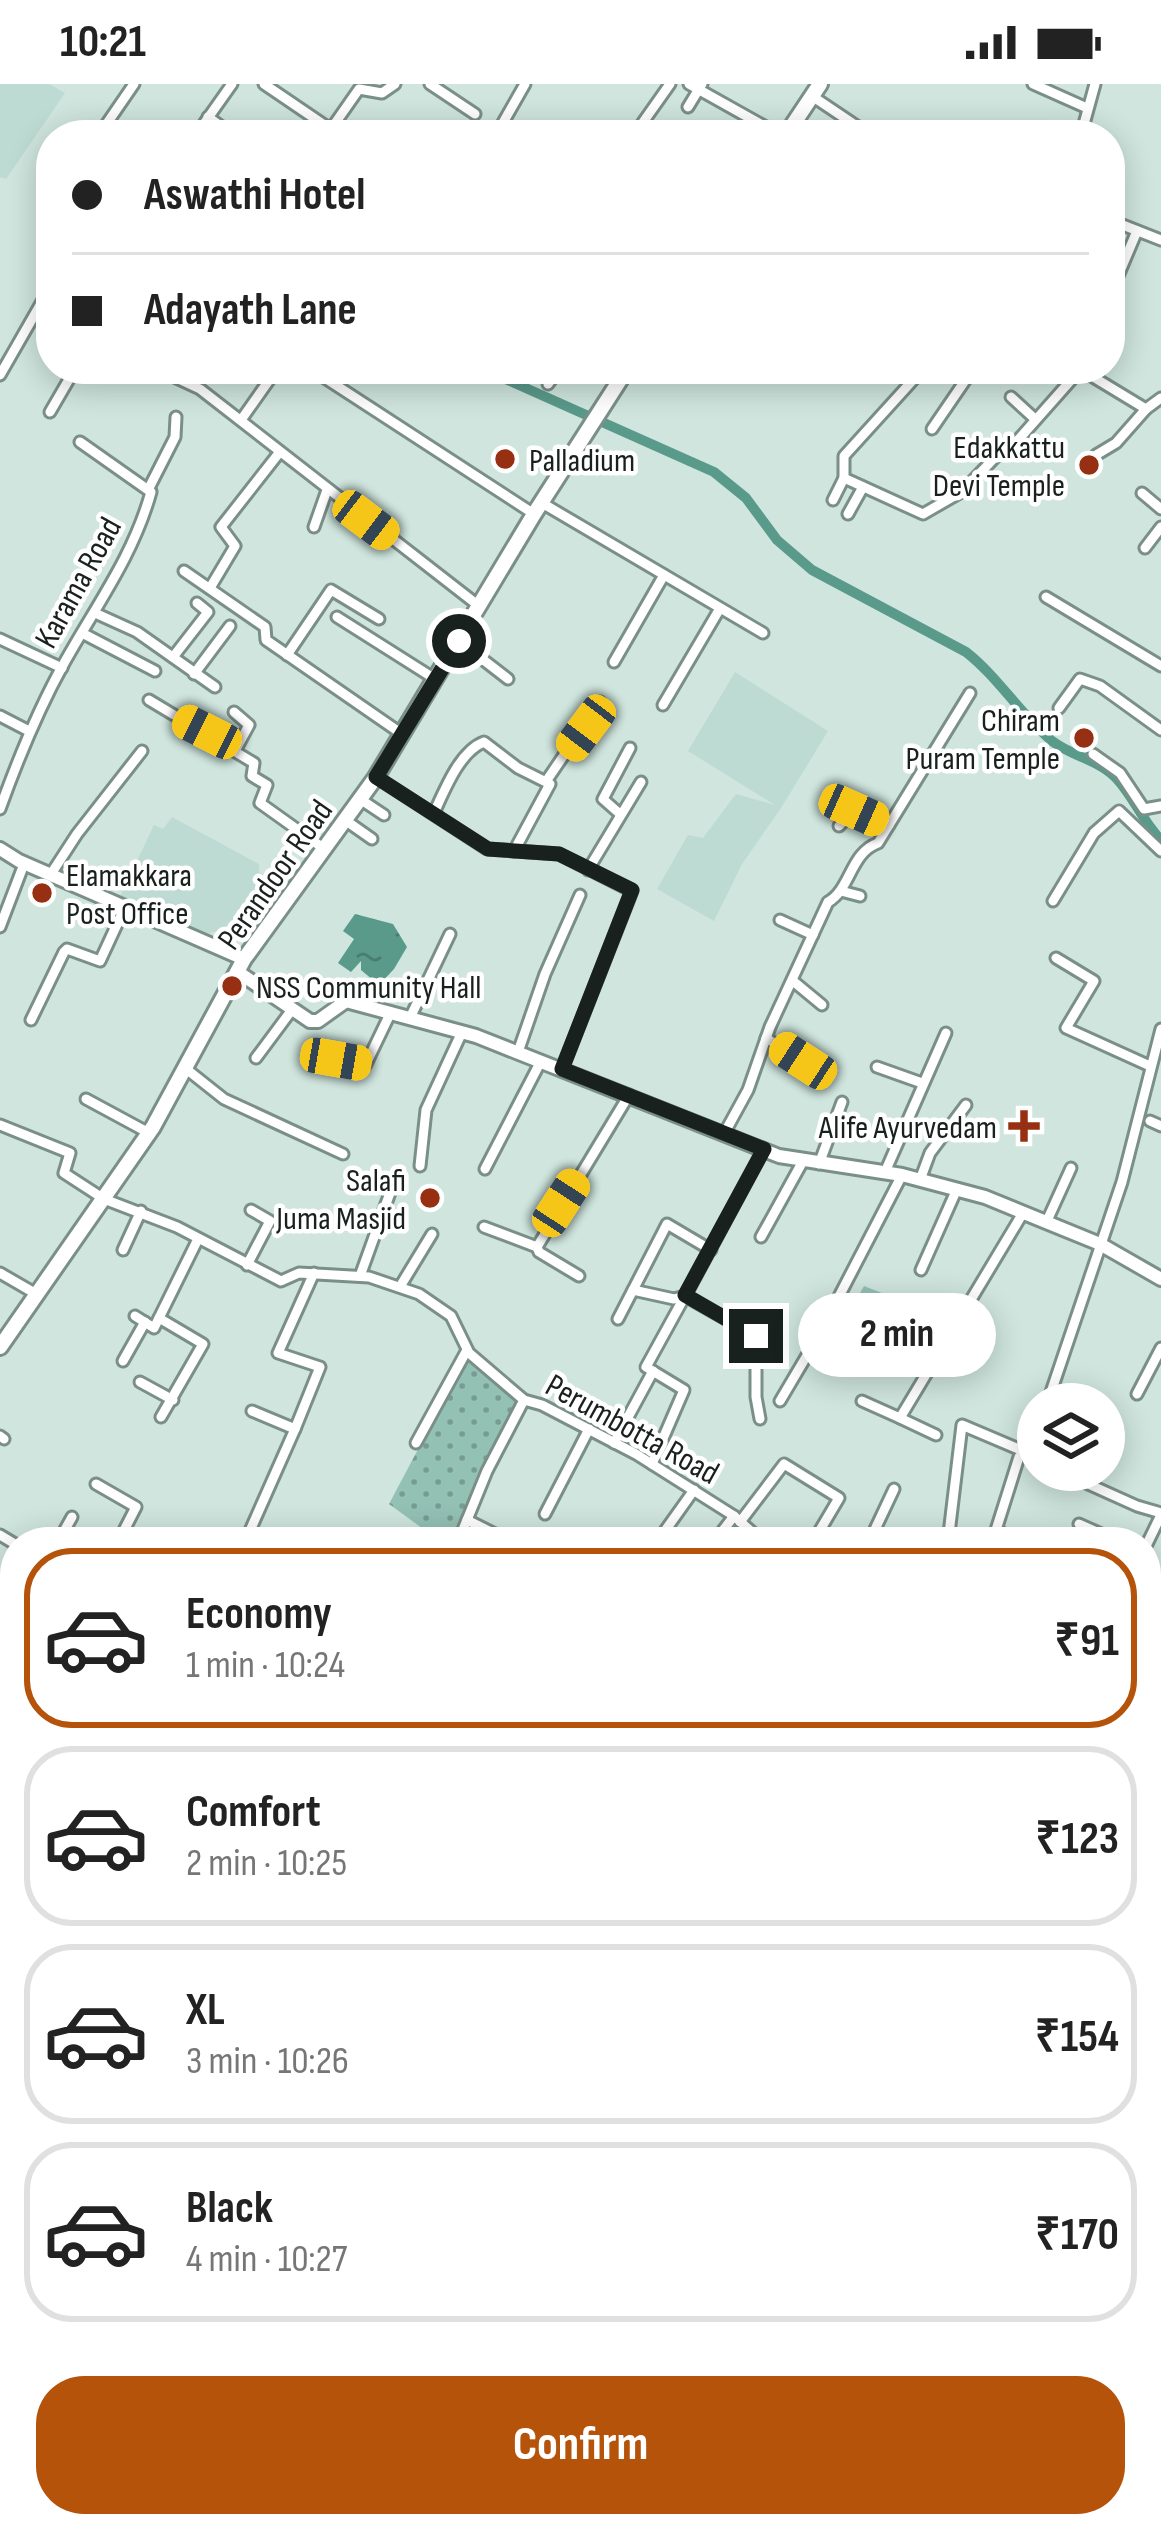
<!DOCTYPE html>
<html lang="en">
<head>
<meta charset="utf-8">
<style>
  :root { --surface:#fff; --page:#f6f6f6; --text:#222; --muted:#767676; --line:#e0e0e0; --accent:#b45309 }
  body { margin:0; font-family:"Sofia Sans Condensed",sans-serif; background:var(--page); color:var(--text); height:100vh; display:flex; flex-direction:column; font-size:45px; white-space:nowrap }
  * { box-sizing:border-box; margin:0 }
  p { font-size:39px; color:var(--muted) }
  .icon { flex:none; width:66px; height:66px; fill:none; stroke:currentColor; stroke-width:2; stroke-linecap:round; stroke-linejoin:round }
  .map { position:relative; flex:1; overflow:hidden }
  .drawer { position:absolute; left:0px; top:1443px; width:1161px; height:1011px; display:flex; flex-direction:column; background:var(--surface); border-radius:48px 48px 0 0; box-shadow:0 6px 30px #0003 }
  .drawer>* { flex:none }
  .banner { position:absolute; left:36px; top:36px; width:1089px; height:264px; border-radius:48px; box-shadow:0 6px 30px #0003; display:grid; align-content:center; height:264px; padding:0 36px; background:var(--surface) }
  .fabs { position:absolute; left:1017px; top:1299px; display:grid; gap:24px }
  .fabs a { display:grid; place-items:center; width:108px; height:108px; border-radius:50%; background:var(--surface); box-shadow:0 6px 30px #0003; font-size:60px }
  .end { position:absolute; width:54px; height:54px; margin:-27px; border:15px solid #19211f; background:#fff; box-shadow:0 0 0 6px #fff }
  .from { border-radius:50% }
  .bubble { position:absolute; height:84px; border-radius:42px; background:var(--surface); box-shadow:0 6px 30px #0003; font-size:39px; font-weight:700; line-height:84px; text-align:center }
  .car { position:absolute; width:36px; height:72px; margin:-36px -18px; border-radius:15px; box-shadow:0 0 9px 3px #0007; background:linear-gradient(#f5c518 24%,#345 0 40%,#f5c518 0 76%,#345 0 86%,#f5c518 0) }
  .banner b { display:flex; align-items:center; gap:42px; height:114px; font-size:45px }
  .banner b+b { border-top:3px solid var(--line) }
  .banner i { width:30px; height:30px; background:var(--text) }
  ul { padding:21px 0 0; list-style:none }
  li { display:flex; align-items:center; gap:36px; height:180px; margin:0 24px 18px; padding:0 12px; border:6px solid var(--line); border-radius:48px }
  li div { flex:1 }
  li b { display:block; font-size:45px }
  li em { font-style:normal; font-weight:700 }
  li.current { border-color:var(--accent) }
  li>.icon { width:108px; height:108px; stroke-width:1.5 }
  .button { display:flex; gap:24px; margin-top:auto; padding:24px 36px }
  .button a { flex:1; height:138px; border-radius:48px; background:var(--accent); color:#fff; font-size:48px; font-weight:700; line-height:138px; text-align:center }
  .status { display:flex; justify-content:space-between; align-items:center; height:84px; padding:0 60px; background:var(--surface); direction:ltr }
  .status svg { height:33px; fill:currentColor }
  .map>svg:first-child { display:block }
</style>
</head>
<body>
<div class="status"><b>10:21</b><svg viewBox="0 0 49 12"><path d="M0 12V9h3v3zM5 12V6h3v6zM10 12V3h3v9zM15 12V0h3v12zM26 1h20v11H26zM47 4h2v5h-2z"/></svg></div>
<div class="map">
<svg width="1161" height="2452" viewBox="0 0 1161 2452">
  <defs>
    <pattern id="park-dots" width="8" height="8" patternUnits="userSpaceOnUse" patternTransform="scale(3)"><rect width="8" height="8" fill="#93c1b4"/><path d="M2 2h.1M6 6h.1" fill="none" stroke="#779c92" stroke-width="1.8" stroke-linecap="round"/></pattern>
    <pattern id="water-ripples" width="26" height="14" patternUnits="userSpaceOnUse" patternTransform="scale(3)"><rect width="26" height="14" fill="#599a8a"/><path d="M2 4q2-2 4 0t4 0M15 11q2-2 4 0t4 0" fill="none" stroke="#497d70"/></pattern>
  </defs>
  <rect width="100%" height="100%" fill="#cfe5de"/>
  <g fill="#bddbd2">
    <path d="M 0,0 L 49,0 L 65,9 L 6,95 L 0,93 Z"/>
    <path d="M 735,588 L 828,647 L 781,724 L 742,780 L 714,837 L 657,805 L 688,751 L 703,754 L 736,710 L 775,721 L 688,667 Z"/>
    <path d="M 172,733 L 259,780 L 259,788 L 264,791 L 236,836 L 220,846 L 198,853 L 119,815 L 154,741 L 163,745 Z"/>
  </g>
  <g fill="#93c1b4">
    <path d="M 864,1202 L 910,1220 L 883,1275 L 836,1251 Z"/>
    <path d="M 15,2357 L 15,2434 L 11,2439 L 0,2434 L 0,2360 Z"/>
    <path d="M 48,2439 L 214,2439 L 206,2452 L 80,2452 Z"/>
  </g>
  <path fill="url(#park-dots)" d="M 466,1275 L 518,1317 L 450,1458 L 441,1458 L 389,1420 Z"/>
  <g fill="url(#water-ripples)">
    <path d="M 355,830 L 393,840 L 407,863 L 394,885 L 379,901 L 361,886 L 361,877 L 351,888 L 338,879 L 354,855 L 343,847 Z"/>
    <path d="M 15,2274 L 15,2353 L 0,2356 L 0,2275 Z"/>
    <path d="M 387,2439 L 460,2439 L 480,2452 L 408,2452 Z"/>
  </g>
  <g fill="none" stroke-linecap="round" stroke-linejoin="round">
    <path stroke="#599a8a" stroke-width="10" d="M 483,285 L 714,388 L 746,414 L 777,456 L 812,486 L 966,568 C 998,593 1020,630 1052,657 C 1071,672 1100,676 1117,695 C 1134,713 1142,737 1161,756"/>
    <defs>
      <g id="minor">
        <path d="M 264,0 L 339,51"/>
        <path d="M 430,0 L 475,30"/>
        <path d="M 689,0 L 780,51"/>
        <path d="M 1033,0 L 1087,24"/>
        <path d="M 812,12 L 870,51"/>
        <path d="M 688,23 L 702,0"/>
        <path d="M 208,33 L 233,51"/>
        <path d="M 331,45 L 359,5 L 382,9 L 395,0"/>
        <path d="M 99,51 L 134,0"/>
        <path d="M 196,51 L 232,0"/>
        <path d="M 496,51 L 525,0"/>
        <path d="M 634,51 L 670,0"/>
        <path d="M 1081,51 L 1095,0"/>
        <path d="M 1110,136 L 1161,156"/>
        <path d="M 1110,211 L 1137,147"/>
        <path d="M 157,285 L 200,305 L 479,522"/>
        <path d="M 311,285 L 534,430"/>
        <path d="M 923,285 L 844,372 L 844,394 L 923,430 L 963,407 L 1001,367 L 1018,356 L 1080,286"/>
        <path d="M 1080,285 L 1146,325 L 1161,314"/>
        <path d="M 0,291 L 51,202"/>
        <path d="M 548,300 L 559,285"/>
        <path d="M 1011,313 L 1035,335"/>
        <path d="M 50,328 L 75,285"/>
        <path d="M 241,336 L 277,285"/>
        <path d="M 932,345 L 973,285"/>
        <path d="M 1096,371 L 1116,359 L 1146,325"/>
        <path d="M 149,404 L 175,353 L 176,333"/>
        <path d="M 1142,409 L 1161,425"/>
        <path d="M 833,416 L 844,394"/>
        <path d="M 542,419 L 763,549"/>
        <path d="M 848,430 L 863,403"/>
        <path d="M 314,443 L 327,406"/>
        <path d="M 1145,464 L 1161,443"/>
        <path d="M 184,487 L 265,543 L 266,556 L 402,650"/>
        <path d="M 210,504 L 235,462 L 221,443 L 279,369"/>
        <path d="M 1046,513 L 1161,582"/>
        <path d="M 95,529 L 137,548 L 215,603"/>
        <path d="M 337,533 L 435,595"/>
        <path d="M 82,549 L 155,587"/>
        <path d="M 0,555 L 62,584"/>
        <path d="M 459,557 L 508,595"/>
        <path d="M 287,571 L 331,506 L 379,535"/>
        <path d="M 173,573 L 208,528 L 197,519"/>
        <path d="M 614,578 L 664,491"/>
        <path d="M 194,590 L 230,542"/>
        <path d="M 149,616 L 254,679 L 252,692 L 267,701 L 260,719 L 323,764"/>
        <path d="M 663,621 L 719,526"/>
        <path d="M 1059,624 L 1080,595 L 1100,602 L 1161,646"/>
        <path d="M 234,628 L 249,641 L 236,665"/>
        <path d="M 0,632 L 29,647"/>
        <path d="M 1093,670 L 1120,689 L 1144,725 L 1161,722"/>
        <path d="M 376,693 L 487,765 L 559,770 L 632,807 L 562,985"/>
        <path d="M 547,696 L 600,618"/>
        <path d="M 360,715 L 384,731"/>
        <path d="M 0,725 C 18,675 37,628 63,581 C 95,523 133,473 151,408 L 80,358"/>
        <path d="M 434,729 C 445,705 460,667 484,658 L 518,684 L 550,700 L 514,767"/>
        <path d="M 620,730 L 603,715 L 630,664"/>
        <path d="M 345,736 L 372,755"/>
        <path d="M 839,742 L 854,726 L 889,741"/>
        <path d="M 588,786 L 641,698"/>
        <path d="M 51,790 L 77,750 L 142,667"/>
        <path d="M 841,807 L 860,812"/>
        <path d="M 1053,817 L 1094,749 L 1119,727 L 1161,767"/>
        <path d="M 780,836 L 813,851"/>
        <path d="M 0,843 L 24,780"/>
        <path d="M 1056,874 L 1094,897 L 1066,944 L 1150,982"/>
        <path d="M 793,897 L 822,921"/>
        <path d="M 410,934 L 450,850"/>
        <path d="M 31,936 L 64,868 L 67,865 L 100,877 L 125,823"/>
        <path d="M 766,954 L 803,977"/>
        <path d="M 518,968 L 545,890 L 580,811"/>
        <path d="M 256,974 L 291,927"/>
        <path d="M 336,975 L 366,980 L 391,928"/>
        <path d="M 877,983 L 922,999"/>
        <path d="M 185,984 L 224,1015 L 343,1070"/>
        <path d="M 86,1015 L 149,1049"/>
        <path d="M 1150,1037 L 1161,1042"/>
        <path d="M 0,1041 L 70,1069 L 64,1089 L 104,1115 L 177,1143 L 281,1197 L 299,1189 L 369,1193 L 419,1210 L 451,1232 L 469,1269 L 524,1316 L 542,1321 L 636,1370 L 734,1432 L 763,1458"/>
        <path d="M 725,1048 L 748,1006 L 770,943 L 828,818 C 851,805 850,769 878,759 L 970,609"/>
        <path d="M 819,1080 L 842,1018"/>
        <path d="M 420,1082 L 426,1026 L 462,948"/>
        <path d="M 485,1085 L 541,977"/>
        <path d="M 885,1088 L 946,949"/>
        <path d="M 920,1096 L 930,1069 L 966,1021"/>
        <path d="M 1046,1139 L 1071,1084"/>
        <path d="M 484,1143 L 537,1163"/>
        <path d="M 761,1153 L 803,1077"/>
        <path d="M 123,1166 L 141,1127"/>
        <path d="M 247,1181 L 270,1137 L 251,1126"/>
        <path d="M 921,1186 L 957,1105"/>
        <path d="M 0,1189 L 38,1211"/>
        <path d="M 360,1192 L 395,1095"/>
        <path d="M 579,1192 L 539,1168 L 537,1163 L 629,1011"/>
        <path d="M 401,1201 L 432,1150"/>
        <path d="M 633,1206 L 674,1215 L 685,1212"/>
        <path d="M 135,1232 L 154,1244 L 159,1234"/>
        <path d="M 618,1235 L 667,1140 L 711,1166"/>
        <path d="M 123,1277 L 145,1238"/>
        <path d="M 140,1298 L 173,1316"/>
        <path d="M 1137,1310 L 1161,1264"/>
        <path d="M 780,1317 L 819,1251 L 902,1091"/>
        <path d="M 862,1317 L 900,1334"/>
        <path d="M 1047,1320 L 1122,1098 L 1161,945"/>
        <path d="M 252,1327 L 295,1345 L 320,1283 L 278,1269 L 314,1189"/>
        <path d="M 161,1333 L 203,1260 L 159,1234 L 198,1155"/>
        <path d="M 760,1335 L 756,1313 L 756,1252 L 685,1212 L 764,1065"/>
        <path d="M 1038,1348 L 1028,1369 L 1038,1375"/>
        <path d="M 936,1351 L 900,1334 L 1023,1129"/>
        <path d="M 0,1352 L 4,1355"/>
        <path d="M 416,1359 L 467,1266"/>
        <path d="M 614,1359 L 653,1287"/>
        <path d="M 1019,1373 L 996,1446 L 1020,1458"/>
        <path d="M 652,1380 L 684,1306 L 646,1283 L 685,1212"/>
        <path d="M 1057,1386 L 1137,1422 L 1161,1429"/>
        <path d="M 96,1400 L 136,1423 L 118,1458"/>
        <path d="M 545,1430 L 589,1345"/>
        <path d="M 467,1436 L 511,1458"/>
        <path d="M 740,1438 L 784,1380 L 839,1414 L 813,1458"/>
        <path d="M 1079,1440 L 1119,1458"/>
        <path d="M 0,1451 L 15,1460"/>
        <path d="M 58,1458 L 72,1433"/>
        <path d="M 245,1458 L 295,1345"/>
        <path d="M 458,1458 L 487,1387 L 524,1316"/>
        <path d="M 657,1458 L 694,1406"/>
        <path d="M 714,1458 L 734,1432"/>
        <path d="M 869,1458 L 894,1405"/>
        <path d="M 948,1458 L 962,1341 L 1028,1369"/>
        <path d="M 1146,1462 L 1161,1431"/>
        <path d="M 1146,1604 L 1161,1614"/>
        <path d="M 0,1616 L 15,1620"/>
        <path d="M 1146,1663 L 1161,1671"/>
        <path d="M 1146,1846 L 1161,1853"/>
        <path d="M 0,1940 L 15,1882"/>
        <path d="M 1146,1974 L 1161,1984"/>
        <path d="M 1146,2046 L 1161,2054"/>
        <path d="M 1146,2127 L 1161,2133"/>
        <path d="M 0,2186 L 8,2166 L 15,2168"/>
        <path d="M 0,2212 L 5,2197 L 15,2199"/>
        <path d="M 0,2268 L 15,2266"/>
        <path d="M 1146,2393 L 1161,2355"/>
        <path d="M 1028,2439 L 1065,2452"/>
        <path d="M 221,2452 L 228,2439"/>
        <path d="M 284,2452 L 291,2439"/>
        <path d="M 329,2452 L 337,2439"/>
        <path d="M 379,2452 L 385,2439"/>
        <path d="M 496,2452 L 498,2439"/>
        <path d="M 538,2452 L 541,2439"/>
        <path d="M 573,2452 L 576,2439"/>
        <path d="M 604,2452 L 608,2439"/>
        <path d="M 941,2452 L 944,2439"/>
        <path d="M 979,2452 L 983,2439"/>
        <path d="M 1116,2452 L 1122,2439"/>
      </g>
      <g id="tertiary">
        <path d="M 0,765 L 19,777 L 244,875"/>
        <path d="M 238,888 L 310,937 L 318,937 L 346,917 L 476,952 L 779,1072 L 902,1091 L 985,1113 L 1100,1160 L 1161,1195"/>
      </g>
      <g id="secondary">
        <path d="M 786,51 L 820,0"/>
        <path d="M 0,1263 L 153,1043 L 244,875 L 376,693 L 534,430 L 627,285"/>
        <path d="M 0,1904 L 15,1909"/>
        <path d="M 1146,2299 L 1161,2303"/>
      </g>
    </defs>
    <use href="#minor" stroke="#7b8f89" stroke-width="15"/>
    <use href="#tertiary" stroke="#7b8f89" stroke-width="18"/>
    <use href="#secondary" stroke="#7b8f89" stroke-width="20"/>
    <use href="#minor" stroke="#fff" stroke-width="9"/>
    <use href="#tertiary" stroke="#fff" stroke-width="12"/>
    <use href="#secondary" stroke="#fff" stroke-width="14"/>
  </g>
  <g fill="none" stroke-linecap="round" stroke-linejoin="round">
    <path stroke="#19211f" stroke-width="15" d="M 459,557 L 376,693 L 488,765 L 559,770 L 632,806 L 562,985 L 764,1065 L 685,1211 L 756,1252"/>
  </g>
  <g fill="#973012" stroke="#fff" stroke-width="4.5">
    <circle cx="505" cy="375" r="12"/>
    <circle cx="1089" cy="381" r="12"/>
    <circle cx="1084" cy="654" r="12"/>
    <circle cx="42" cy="809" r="12"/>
    <circle cx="232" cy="902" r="12"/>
    <path d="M1018 1024h12v12h12v12h-12v12h-12v-12h-12v-12h12z"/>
    <circle cx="430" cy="1114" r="12"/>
  </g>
  <g text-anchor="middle" stroke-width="9" stroke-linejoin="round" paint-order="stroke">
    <g font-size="33" fill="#19211f" stroke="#fff" text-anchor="end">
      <text x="1065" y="374">Edakkattu<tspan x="1065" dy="38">Devi Temple</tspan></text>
      <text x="529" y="387" text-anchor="start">Palladium</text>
      <text x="1060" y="647">Chiram<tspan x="1060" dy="38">Puram Temple</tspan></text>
      <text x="66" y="802" text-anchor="start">Elamakkara<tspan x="66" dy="38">Post Office</tspan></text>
      <text x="256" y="914" text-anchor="start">NSS Community Hall</text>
      <text x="997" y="1054">Alife Ayurvedam</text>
      <text x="406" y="1107">Salafi<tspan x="406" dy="38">Juma Masjid</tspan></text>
    </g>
    <g font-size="33" fill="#19211f" stroke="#fff">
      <text transform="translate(77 498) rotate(-61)" y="12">Karama Road</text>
      <text transform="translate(274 790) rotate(-55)" y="12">Perandoor Road</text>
      <text transform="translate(633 1344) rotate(29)" y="12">Perumbotta Road</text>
    </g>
  </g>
</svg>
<div class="fabs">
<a><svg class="icon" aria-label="layers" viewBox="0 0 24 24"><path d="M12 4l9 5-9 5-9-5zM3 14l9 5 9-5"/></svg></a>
</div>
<i class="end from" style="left:459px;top:557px"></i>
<i class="end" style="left:756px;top:1252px"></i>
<div class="bubble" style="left:798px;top:1209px;width:198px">2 min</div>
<i class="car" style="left:366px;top:436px;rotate:127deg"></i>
<i class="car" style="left:586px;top:644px;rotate:217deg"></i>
<i class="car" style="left:207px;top:648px;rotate:297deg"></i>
<i class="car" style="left:854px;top:726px;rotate:114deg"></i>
<i class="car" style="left:336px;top:975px;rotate:100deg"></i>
<i class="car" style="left:803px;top:977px;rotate:303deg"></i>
<i class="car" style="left:561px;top:1119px;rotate:33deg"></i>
<div class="banner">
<b><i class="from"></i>Aswathi Hotel</b>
<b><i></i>Adayath Lane</b>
</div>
<section class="drawer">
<ul>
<li class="current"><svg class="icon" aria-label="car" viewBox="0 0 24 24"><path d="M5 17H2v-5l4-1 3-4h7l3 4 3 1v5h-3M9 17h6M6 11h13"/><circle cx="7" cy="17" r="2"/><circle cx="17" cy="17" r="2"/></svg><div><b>Economy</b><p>1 min · 10:24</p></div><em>₹91</em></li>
<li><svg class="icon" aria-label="car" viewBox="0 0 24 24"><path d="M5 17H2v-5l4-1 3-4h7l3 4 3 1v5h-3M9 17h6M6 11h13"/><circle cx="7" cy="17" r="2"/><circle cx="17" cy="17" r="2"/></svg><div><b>Comfort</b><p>2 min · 10:25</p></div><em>₹123</em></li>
<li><svg class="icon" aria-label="car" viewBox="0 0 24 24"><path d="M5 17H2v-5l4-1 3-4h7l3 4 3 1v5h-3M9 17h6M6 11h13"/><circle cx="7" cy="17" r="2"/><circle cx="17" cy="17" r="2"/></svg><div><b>XL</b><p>3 min · 10:26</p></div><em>₹154</em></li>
<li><svg class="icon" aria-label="car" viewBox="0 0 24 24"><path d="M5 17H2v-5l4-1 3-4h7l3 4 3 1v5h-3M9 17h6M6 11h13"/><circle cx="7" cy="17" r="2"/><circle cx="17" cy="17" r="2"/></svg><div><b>Black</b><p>4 min · 10:27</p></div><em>₹170</em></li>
</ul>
<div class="button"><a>Confirm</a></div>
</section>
</div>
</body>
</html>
